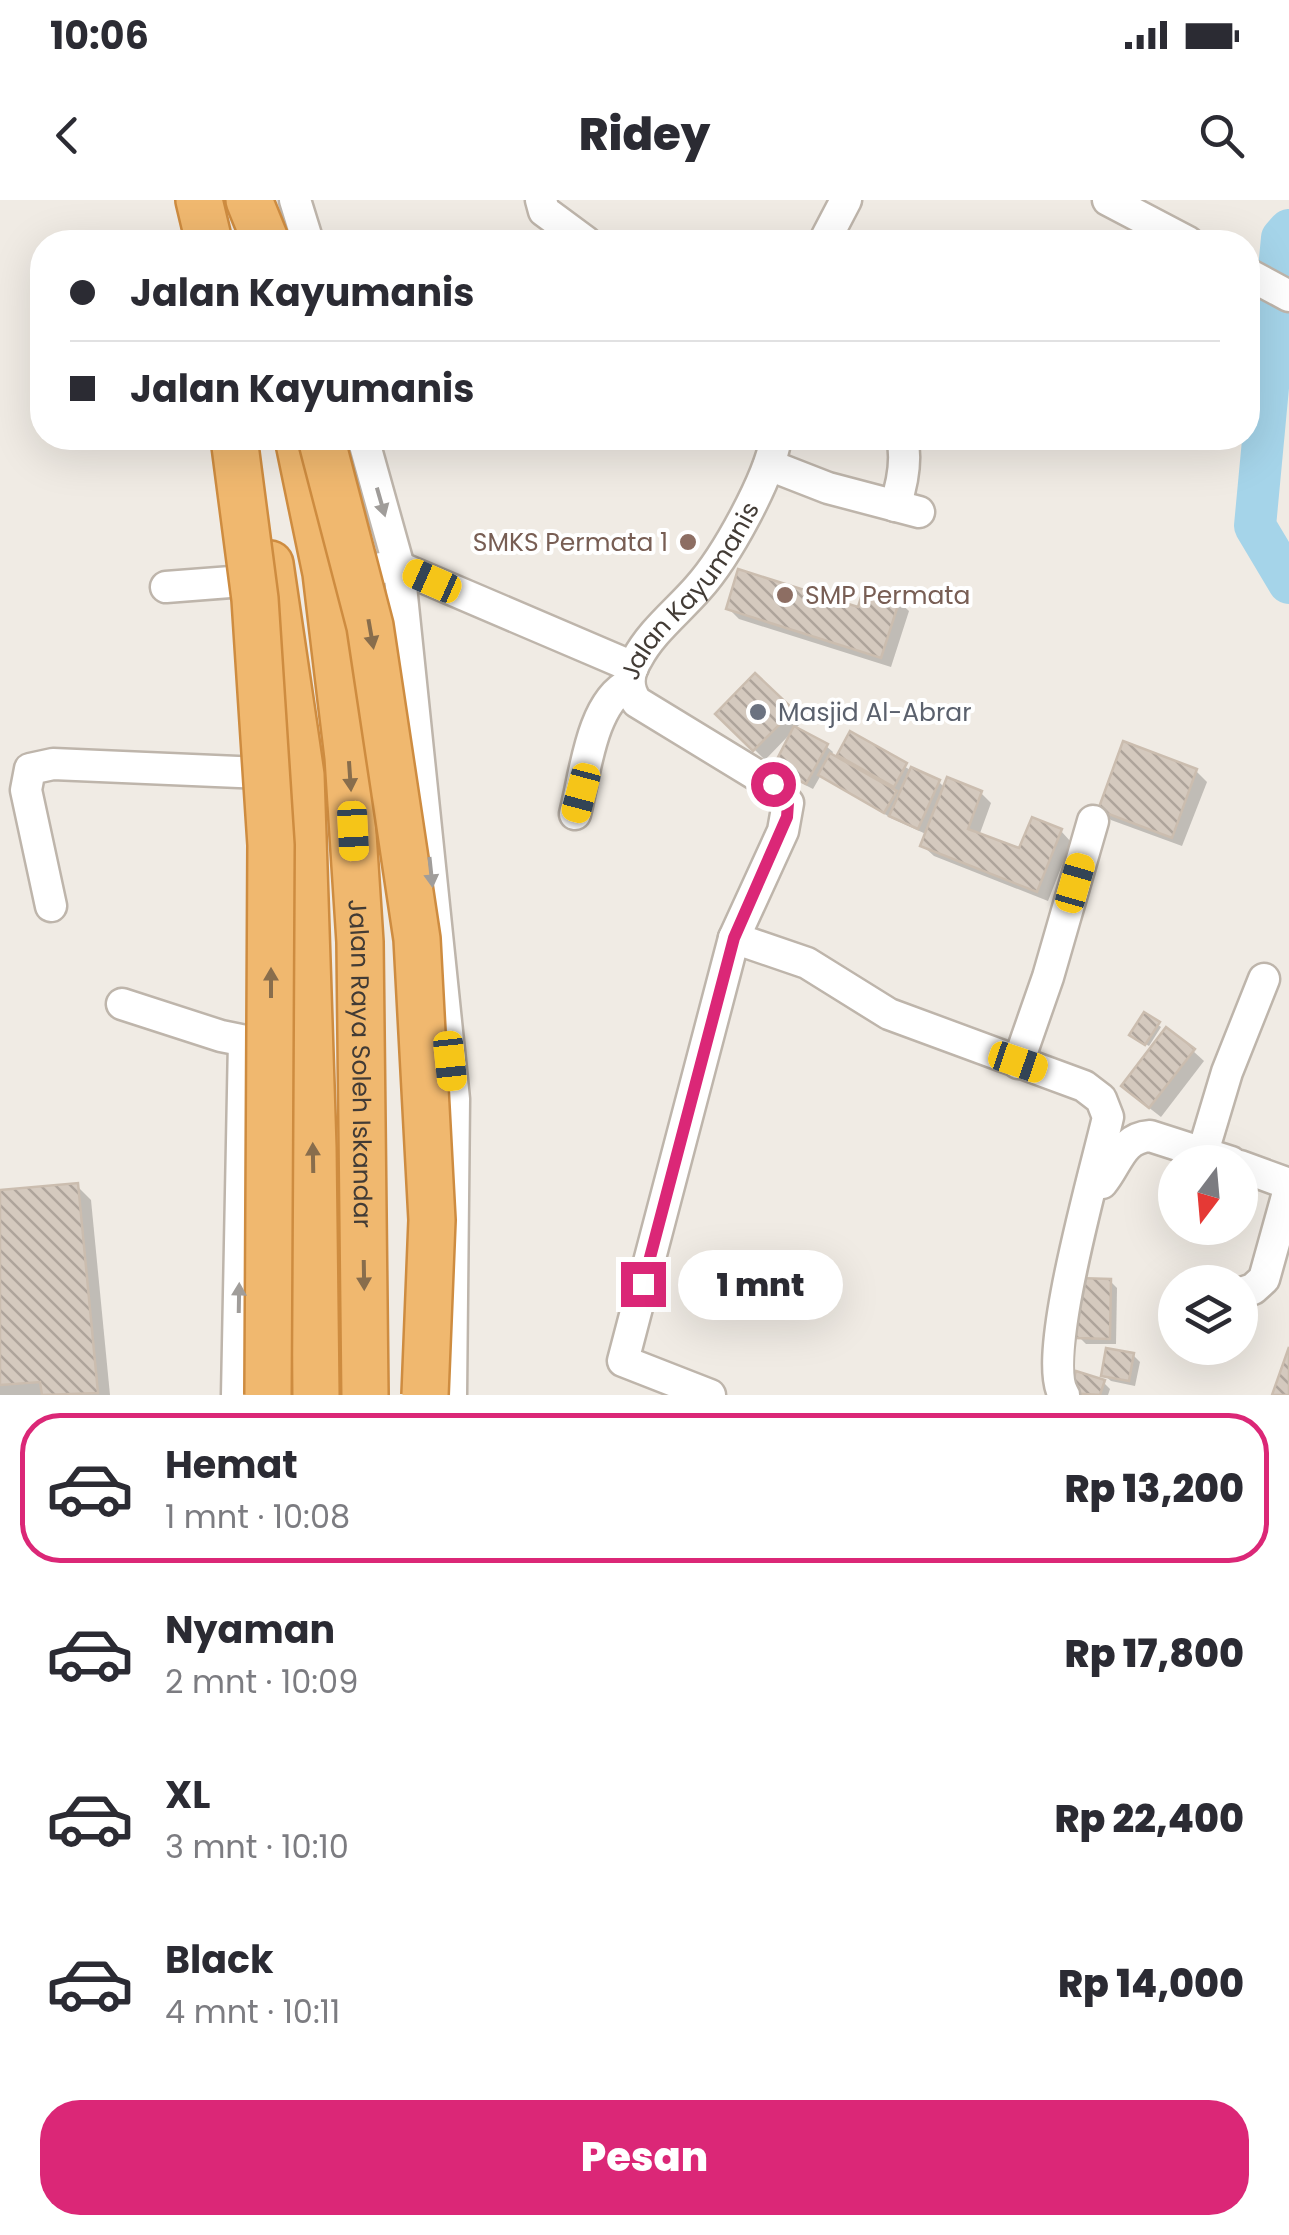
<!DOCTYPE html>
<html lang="id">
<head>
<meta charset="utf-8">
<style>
  :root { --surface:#fff; --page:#f7f7f7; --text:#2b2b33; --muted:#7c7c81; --line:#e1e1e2; --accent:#db2777 }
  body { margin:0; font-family:Poppins,sans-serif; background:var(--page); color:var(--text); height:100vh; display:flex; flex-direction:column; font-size:38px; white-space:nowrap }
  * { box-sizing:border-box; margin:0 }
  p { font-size:32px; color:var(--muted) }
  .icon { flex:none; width:55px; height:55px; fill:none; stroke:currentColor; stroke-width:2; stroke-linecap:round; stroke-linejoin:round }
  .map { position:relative; height:1195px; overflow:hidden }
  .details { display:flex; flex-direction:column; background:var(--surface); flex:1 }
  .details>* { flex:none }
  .banner { position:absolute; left:30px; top:30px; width:1230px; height:220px; border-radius:40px; box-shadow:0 10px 40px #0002; display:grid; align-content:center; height:220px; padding:0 40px; background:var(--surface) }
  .needle { width:65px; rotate:196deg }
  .buttons { position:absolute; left:1158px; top:945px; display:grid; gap:20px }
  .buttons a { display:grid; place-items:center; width:100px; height:100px; border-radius:50%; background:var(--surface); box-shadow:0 10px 40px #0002; font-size:50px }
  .end { position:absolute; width:45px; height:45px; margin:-22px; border:12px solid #db2777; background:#fff; box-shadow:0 0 0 5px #fff }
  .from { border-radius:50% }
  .bubble { position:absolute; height:70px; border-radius:35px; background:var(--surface); box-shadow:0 10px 40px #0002; font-size:32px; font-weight:800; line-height:70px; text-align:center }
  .car { position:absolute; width:30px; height:60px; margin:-30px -15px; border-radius:12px; box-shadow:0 0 8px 2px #0007; background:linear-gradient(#f5c518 24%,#345 0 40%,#f5c518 0 76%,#345 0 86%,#f5c518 0) }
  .banner b { display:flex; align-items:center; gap:35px; height:95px; font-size:38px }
  .banner b+b { border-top:2px solid var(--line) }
  .banner i { width:25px; height:25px; background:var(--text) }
  ul { padding:18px 0 0; list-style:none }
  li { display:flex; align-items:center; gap:30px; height:150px; margin:0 20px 15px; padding:0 20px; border:5px solid transparent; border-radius:40px }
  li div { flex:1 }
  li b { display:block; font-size:38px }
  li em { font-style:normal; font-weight:800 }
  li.active { border-color:var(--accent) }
  li>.icon { width:90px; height:90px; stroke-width:1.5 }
  .cta { display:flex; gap:20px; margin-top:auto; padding:20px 40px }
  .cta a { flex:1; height:115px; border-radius:40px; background:var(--accent); color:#fff; font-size:40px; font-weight:800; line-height:115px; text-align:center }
  .status { display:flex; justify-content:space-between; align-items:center; height:70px; padding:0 50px; background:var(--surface); direction:ltr }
  .status svg { height:28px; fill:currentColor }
  header { display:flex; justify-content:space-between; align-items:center; height:130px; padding:0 40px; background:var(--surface); font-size:45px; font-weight:800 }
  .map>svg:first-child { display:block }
</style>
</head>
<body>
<div class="status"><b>10:06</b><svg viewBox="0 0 49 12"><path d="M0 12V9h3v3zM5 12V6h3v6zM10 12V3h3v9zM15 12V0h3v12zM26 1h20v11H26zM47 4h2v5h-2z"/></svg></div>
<header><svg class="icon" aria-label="back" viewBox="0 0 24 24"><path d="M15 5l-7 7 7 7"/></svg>Ridey<svg class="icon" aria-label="search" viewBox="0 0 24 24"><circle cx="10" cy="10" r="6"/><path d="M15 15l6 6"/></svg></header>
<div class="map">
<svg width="1289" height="1195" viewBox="0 0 1289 1195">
  <defs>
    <pattern id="building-back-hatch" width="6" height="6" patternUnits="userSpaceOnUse" patternTransform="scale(2.5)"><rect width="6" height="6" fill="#d4c9be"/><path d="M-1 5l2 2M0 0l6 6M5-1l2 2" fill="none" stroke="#aea49b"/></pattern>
  </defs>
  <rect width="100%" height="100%" fill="#f0ebe4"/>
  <g fill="#0003">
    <path d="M 898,401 L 909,411 L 891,467 L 739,419 L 729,409 L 860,410 Z"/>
    <path d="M 755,476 L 802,522 L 795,529 L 826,546 L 833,552 L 831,556 L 837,560 L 851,535 L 912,571 L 939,582 L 946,589 L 981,593 L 991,603 L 979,636 L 1021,652 L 1061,631 L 1071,642 L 1048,701 L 934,656 L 923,646 L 928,635 L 891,618 L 821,575 L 813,589 L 782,573 L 776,566 L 792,532 L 765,560 L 719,514 Z"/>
    <path d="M 1196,571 L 1207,582 L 1182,646 L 1111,620 L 1100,609 Z"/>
    <path d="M 1144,815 L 1161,827 L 1149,846 L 1134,837 Z"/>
    <path d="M 1193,851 L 1204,861 L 1161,917 L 1134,896 Z"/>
    <path d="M 77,986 L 91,1000 L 110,1195 L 0,1195 L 0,992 Z"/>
    <path d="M 1110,1081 L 1117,1088 L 1116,1144 L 1086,1144 L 1079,1137 Z"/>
    <path d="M 1133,1155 L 1140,1162 L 1135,1186 L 1111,1181 L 1104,1175 Z"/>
    <path d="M 1103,1182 L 1110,1189 L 1108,1195 L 1074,1195 Z"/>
  </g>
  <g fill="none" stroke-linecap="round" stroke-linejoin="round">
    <path stroke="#a5d4e9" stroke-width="42" d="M 1289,30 L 1282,38 L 1255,326 L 1289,383"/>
  </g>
  <g fill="url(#building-back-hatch)" stroke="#cbbdaf" stroke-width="2.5">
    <path d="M 738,369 L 858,407 L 864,387 L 900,399 L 881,458 L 726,409 Z"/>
    <path d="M 755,473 L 794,510 L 753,551 L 715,514 Z"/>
    <path d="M 794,526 L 828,544 L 806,584 L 773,567 Z"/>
    <path d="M 850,531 L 907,563 L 894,587 L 837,555 Z"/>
    <path d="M 1123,541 L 1197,569 L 1172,638 L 1098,610 Z"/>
    <path d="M 830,553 L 897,591 L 884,613 L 818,575 Z"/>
    <path d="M 911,567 L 940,580 L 918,629 L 889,616 Z"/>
    <path d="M 947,577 L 982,591 L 968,629 L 1019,648 L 1032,617 L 1062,629 L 1037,692 L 920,646 Z"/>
    <path d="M 1144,812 L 1160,822 L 1145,845 L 1129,835 Z"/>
    <path d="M 1166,827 L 1195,849 L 1149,908 L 1121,886 Z"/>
    <path d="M 78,983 L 98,1193 L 42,1195 L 40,1182 L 0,1185 L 0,990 Z"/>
    <path d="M 1077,1078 L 1111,1079 L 1110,1139 L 1076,1138 Z"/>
    <path d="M 1289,1147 L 1289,1195 L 1272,1195 Z"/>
    <path d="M 1106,1148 L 1134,1153 L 1129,1181 L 1101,1176 Z"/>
    <path d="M 1076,1171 L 1105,1180 L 1100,1195 L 1069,1193 Z"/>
  </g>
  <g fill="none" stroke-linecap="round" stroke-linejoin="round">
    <defs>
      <g id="minor">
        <path d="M 295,0 L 308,42"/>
        <path d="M 541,0 L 544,11 L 586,42"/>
        <path d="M 1108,0 L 1188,42"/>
        <path d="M 824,42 L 846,0"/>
        <path d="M 1248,74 L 1289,96"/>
        <path d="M 363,238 L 399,367 L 454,899 L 451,1195"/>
        <path d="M 769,265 L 828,288 L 919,312"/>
        <path d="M 895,306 C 902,285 907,259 902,238"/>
        <path d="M 381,368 L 399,367 L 633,467"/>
        <path d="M 166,387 L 270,379"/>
        <path d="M 575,614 C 585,575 591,503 629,484"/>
        <path d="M 51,706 L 26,590 L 30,569 L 53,564 L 283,574"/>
        <path d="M 734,738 L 807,763 L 889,814 L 1084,886 L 1101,899 L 1108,917 C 1097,966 1040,1160 1064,1195"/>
        <path d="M 122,804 L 221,836 L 261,844"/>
        <path d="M 1018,863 L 1048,777 L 1093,621"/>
        <path d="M 1203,952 L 1227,872 L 1264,779"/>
        <path d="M 1240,966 L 1289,984"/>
        <path d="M 1102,983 C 1118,964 1121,938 1150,936 L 1231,962"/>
        <path d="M 1241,1093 L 1253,1089 L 1264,1079 L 1289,989"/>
        <path d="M 237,1195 L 244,841"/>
        <path id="s1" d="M 710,1195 L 623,1161 L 734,738 L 783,631 L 788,603 L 773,585 L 637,502 C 626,488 628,473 637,459 C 651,432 678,411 698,388 C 726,357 769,279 776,238"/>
      </g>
      <g id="highway">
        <path d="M 199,0 L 209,42"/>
        <path d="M 249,0 L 266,42"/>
        <path id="s2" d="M 298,238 L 326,373 L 348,557 L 360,742 L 365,1195"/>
        <path d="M 270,364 L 301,575 L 313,948 L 316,1195"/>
      </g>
    </defs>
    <use href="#minor" stroke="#beb5ab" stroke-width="35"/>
    <use href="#highway" stroke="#ce8c40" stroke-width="50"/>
    <use href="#minor" stroke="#fff" stroke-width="30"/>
    <use href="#highway" stroke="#f0b86f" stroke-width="45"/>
    <defs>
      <g id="highway-bridge">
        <path d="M 234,238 L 255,399 L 271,645 L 268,1195"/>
        <path d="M 321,238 L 370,426 L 417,739 L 432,1020 L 425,1195"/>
      </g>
    </defs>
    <use href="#highway-bridge" stroke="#ce8c40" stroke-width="50" stroke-linecap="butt"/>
    <use href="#highway-bridge" stroke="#f0b86f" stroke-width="45"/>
  </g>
  <defs><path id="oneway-solid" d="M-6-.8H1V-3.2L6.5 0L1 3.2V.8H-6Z" transform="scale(2.5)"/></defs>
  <g fill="#a09d9a">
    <use href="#oneway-solid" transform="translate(381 302) rotate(74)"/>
    <use href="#oneway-solid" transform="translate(431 672) rotate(84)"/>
    <use href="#oneway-solid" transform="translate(239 1098) rotate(-89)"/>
  </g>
  <g fill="#886d4c">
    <use href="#oneway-solid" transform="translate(371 434) rotate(80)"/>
    <use href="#oneway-solid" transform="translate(350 576) rotate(86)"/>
    <use href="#oneway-solid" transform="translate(271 783) rotate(-90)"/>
    <use href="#oneway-solid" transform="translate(313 958) rotate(-91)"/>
    <use href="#oneway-solid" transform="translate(364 1075) rotate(89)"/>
  </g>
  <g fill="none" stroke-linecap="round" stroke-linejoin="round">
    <path stroke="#db2777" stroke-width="12" d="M 643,1084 L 734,738 L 787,617 L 788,603 L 773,584"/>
  </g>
  <g fill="#8d6e63" stroke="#fff" stroke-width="4">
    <circle cx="688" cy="342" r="10"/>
    <circle cx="785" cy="395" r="10"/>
  </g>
  <circle fill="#6b7280" stroke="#fff" stroke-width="4" cx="758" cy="512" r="10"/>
  <g text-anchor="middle" stroke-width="8" stroke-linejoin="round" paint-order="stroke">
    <g font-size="25" fill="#785e54" stroke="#fff" text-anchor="end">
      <text x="668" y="351">SMKS Permata 1</text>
      <text x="805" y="404" text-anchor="start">SMP Permata</text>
    </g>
    <g font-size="25" fill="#423b35" stroke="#fff">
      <text dy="9" stroke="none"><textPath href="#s1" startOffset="992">Jalan Kayumanis</textPath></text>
      <text dy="9" stroke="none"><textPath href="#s2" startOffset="630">Jalan Raya Soleh Iskandar</textPath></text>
    </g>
    <g font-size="25" fill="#5b616d" stroke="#fff" text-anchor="start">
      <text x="778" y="521">Masjid Al-Abrar</text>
    </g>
  </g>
</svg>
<div class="buttons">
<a><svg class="needle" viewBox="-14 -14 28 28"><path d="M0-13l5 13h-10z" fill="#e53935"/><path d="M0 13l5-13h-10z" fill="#7c7c81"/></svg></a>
<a><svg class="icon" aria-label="layers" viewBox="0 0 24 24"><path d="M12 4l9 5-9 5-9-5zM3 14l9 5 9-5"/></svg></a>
</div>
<i class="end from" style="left:773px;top:584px"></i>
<i class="end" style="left:643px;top:1084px"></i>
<div class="bubble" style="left:678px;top:1050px;width:165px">1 mnt</div>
<i class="car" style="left:432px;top:381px;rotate:294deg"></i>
<i class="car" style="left:581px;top:593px;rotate:195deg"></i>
<i class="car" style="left:353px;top:631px;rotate:177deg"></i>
<i class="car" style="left:1075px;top:683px;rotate:16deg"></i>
<i class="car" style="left:450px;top:861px;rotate:174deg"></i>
<i class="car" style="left:1018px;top:862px;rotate:109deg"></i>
<div class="banner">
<b><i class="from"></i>Jalan Kayumanis</b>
<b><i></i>Jalan Kayumanis</b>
</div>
</div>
<section class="details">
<ul>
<li class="active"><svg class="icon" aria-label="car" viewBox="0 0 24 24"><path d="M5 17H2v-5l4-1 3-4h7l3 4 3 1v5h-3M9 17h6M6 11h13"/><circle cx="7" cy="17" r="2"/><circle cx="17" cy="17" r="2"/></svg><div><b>Hemat</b><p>1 mnt · 10:08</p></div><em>Rp 13,200</em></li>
<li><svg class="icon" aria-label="car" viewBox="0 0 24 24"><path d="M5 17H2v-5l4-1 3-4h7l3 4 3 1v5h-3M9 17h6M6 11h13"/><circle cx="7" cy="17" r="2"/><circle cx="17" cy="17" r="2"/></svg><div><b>Nyaman</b><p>2 mnt · 10:09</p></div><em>Rp 17,800</em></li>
<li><svg class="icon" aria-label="car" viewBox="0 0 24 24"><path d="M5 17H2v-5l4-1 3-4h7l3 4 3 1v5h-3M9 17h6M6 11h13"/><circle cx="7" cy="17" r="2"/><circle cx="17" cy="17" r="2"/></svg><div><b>XL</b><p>3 mnt · 10:10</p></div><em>Rp 22,400</em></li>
<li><svg class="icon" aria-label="car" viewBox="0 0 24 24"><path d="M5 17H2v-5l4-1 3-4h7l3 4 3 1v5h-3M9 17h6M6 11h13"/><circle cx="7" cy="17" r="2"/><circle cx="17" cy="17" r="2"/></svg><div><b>Black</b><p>4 mnt · 10:11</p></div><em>Rp 14,000</em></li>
</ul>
<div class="cta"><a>Pesan</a></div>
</section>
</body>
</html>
